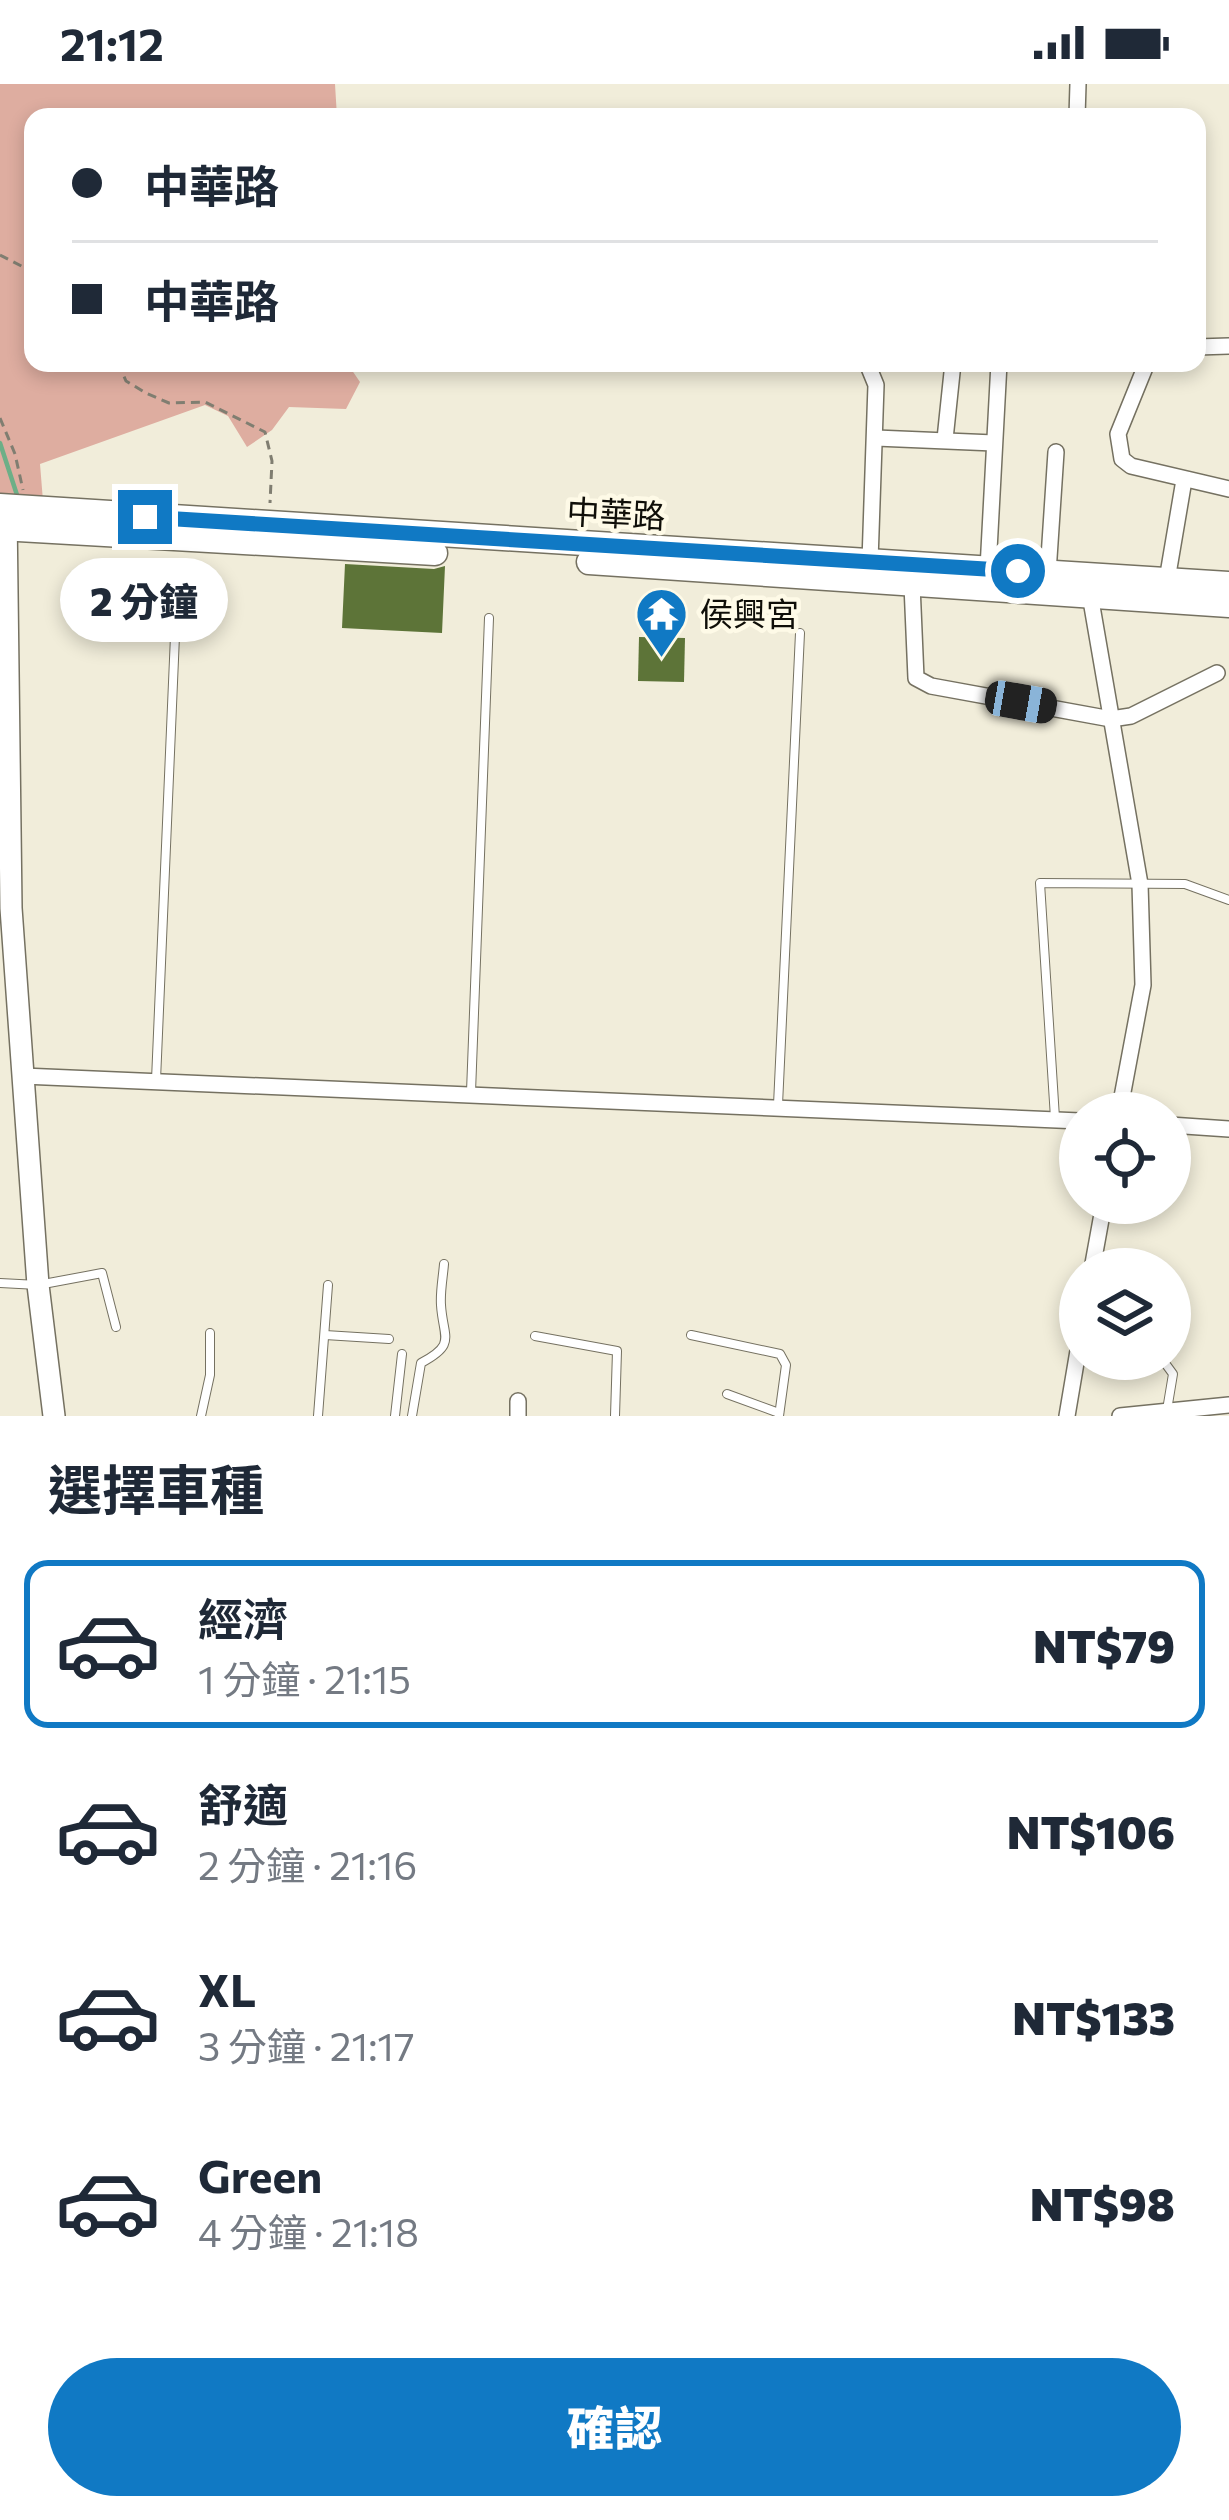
<!DOCTYPE html>
<html lang="zh-TW">
<head>
<meta charset="utf-8">
<style>
  :root { --surface:#fff; --page:#f6f6f7; --text:#1f2937; --muted:#747a83; --line:#e0e1e3; --accent:#1079c4 }
  body { margin:0; font-family:Commissioner,"Noto Sans TC",sans-serif; background:var(--page); color:var(--text); height:100vh; display:flex; flex-direction:column; font-size:45px; white-space:nowrap }
  * { box-sizing:border-box; margin:0 }
  p { font-size:39px; color:var(--muted) }
  .icon { flex:none; width:66px; height:66px; fill:none; stroke:currentColor; stroke-width:2; stroke-linecap:round; stroke-linejoin:round }
  .map { position:relative; height:1332px; overflow:hidden }
  .side { display:flex; flex-direction:column; background:var(--surface); flex:1 }
  .side>* { flex:none }
  .top-card { position:absolute; left:24px; top:24px; width:1182px; height:264px; border-radius:24px; box-shadow:0 6px 18px #0003; display:grid; align-content:center; height:264px; padding:0 48px; background:var(--surface) }
  .fabs { position:absolute; left:1059px; top:1008px; display:grid; gap:24px }
  .fabs a { display:grid; place-items:center; width:132px; height:132px; border-radius:50%; background:var(--surface); box-shadow:0 6px 18px #0003; font-size:60px }
  .end { position:absolute; width:54px; height:54px; margin:-27px; border:15px solid #1079c4; background:#fff; box-shadow:0 0 0 6px #fff }
  .from { border-radius:50% }
  .bubble { position:absolute; height:84px; border-radius:42px; background:var(--surface); box-shadow:0 6px 18px #0003; font-size:39px; font-weight:800; line-height:84px; text-align:center }
  .car { position:absolute; width:36px; height:72px; margin:-36px -18px; border-radius:15px; box-shadow:0 0 9px 3px #0007; background:linear-gradient(#222 24%,#8ab4d8 0 40%,#222 0 76%,#8ab4d8 0 86%,#222 0) }
  .top-card b { display:flex; align-items:center; gap:42px; height:114px; font-size:45px }
  .top-card b+b { border-top:3px solid var(--line) }
  .top-card i { width:30px; height:30px; background:var(--text) }
  ul { padding:0; list-style:none }
  li { display:flex; align-items:center; gap:36px; height:168px; margin:0 24px 18px; padding:0 24px; border:6px solid transparent; border-radius:24px }
  li div { flex:1 }
  li b { display:block; font-size:45px }
  li em { font-style:normal; font-weight:800 }
  li.active { border-color:var(--accent) }
  li>.icon { width:108px; height:108px; stroke-width:1.5 }
  h2 { padding:0 48px; font-size:54px; line-height:144px }
  .action { display:flex; gap:24px; margin-top:auto; padding:24px 48px }
  .action a { flex:1; height:138px; border-radius:72px; background:var(--accent); color:#fff; font-size:48px; font-weight:800; line-height:138px; text-align:center }
  .status { display:flex; justify-content:space-between; align-items:center; height:84px; padding:0 60px; background:var(--surface); direction:ltr }
  .status svg { height:33px; fill:currentColor }
  .map>svg:first-child { display:block }
</style>
</head>
<body>
<div class="status"><b>21:12</b><svg viewBox="0 0 49 12"><path d="M0 12V9h3v3zM5 12V6h3v6zM10 12V3h3v9zM15 12V0h3v12zM26 1h20v11H26zM47 4h2v5h-2z"/></svg></div>
<div class="map">
<svg width="1229" height="1332" viewBox="0 0 1229 1332">
  <rect width="100%" height="100%" fill="#f1edda"/>
  <path fill="#deada0" d="M 0,0 L 335,0 L 337,33 L 33,33 L 33,279 L 347,279 L 360,298 L 346,325 L 289,323 L 272,346 L 247,363 L 228,332 L 205,321 L 40,380 L 43,417 L 0,415 Z"/>
  <g fill="none" stroke-linecap="round" stroke-linejoin="round">
    <path stroke="#6daf87" stroke-width="4.5" d="M 0,359 L 17,411"/>
  </g>
  <g fill="#5d7438">
    <path d="M 345,480 L 434,485 L 445,482 L 442,549 L 342,544 Z"/>
    <path d="M 639,553 L 685,554 L 684,598 L 638,597 Z"/>
  </g>
  <g fill="none" stroke-linecap="round" stroke-linejoin="round">
    <defs>
      <g id="lane">
        <path d="M 156,996 L 177,505"/>
        <path d="M 471,1008 L 489,534"/>
        <path d="M 778,1021 L 800,549"/>
        <path d="M 1055,1034 L 1040,799 L 1185,800 L 1229,816"/>
        <path d="M 0,1199 L 38,1201 L 102,1189 L 116,1243"/>
        <path d="M 325,1251 L 389,1255"/>
        <path d="M 691,1251 L 780,1270 L 786,1281 L 779,1332"/>
        <path d="M 535,1252 L 617,1267 L 615,1332"/>
        <path d="M 1162,1275 L 1173,1290 L 1167,1326"/>
        <path d="M 727,1310 L 779,1329"/>
        <path d="M 201,1332 L 210,1291 L 210,1249"/>
        <path d="M 318,1332 L 328,1201"/>
        <path d="M 395,1332 L 402,1270"/>
        <path d="M 412,1332 L 421,1279 C 457,1260 443,1254 441,1221 C 440,1208 443,1193 444,1180"/>
      </g>
      <g id="street">
        <path d="M 1077,33 L 1078,0"/>
        <path d="M 1197,263 L 1229,262"/>
        <path d="M 867,279 L 876,301 L 870,477"/>
        <path d="M 1146,281 L 1118,350 L 1122,375 L 1131,382 L 1229,405"/>
        <path d="M 876,354 L 994,359"/>
        <path d="M 945,355 L 953,279"/>
        <path d="M 988,485 L 999,279"/>
        <path d="M 1048,489 L 1056,368"/>
        <path d="M 1167,496 L 1184,396"/>
        <path d="M 912,501 L 916,594 L 931,602 L 1111,635 L 1131,632 L 1217,589"/>
        <path d="M 1089,505 L 1140,800 L 1143,901 L 1119,1029"/>
        <path d="M 23,992 L 1080,1037"/>
        <path d="M 1170,1041 L 1229,1045"/>
        <path d="M 1092,1185 L 1104,1119"/>
        <path d="M 518,1332 L 518,1317"/>
        <path d="M 1067,1332 L 1080,1255"/>
        <path d="M 1120,1332 L 1229,1321"/>
      </g>
      <path id="secondary" d="M 6,429 L 11,824 L 38,1201 L 54,1332"/>
      <g id="primary">
        <path d="M 0,422 L 1229,500"/>
        <path d="M 0,444 L 435,469"/>
        <path d="M 589,478 L 1229,521"/>
      </g>
    </defs>
    <use href="#lane" stroke="#757161" stroke-width="10"/>
    <use href="#street" stroke="#757161" stroke-width="18"/>
    <use href="#secondary" stroke="#757161" stroke-width="24"/>
    <use href="#primary" stroke="#757161" stroke-width="27"/>
    <g stroke="#807e71" stroke-width="3" stroke-dasharray="9 6" stroke-linecap="butt">
      <path d="M 0,171 L 33,188"/>
      <path d="M 118,279 L 126,297 L 146,309 L 169,319 L 205,318 L 265,348 L 272,377 L 270,419"/>
      <path d="M 0,334 L 15,370 L 23,406"/>
    </g>
    <use href="#lane" stroke="#fff" stroke-width="8"/>
    <use href="#street" stroke="#fff" stroke-width="15"/>
    <use href="#secondary" stroke="#fff" stroke-width="21"/>
    <use href="#primary" stroke="#fff" stroke-width="24"/>
  </g>
  <g fill="none" stroke-linecap="round" stroke-linejoin="round">
    <path stroke="#1079c4" stroke-width="15" d="M 145,433 L 1018,487"/>
  </g>
  <defs>
    <symbol id="temple-pin" viewBox="-11 -11 22 30"><path d="M0 17L-7.5 6A9.5 9.5 0 1 1 7.5 6Z" fill="#1079c4" stroke="#fefae7"/><path d="M0-6L5-2H3V0L6.5 2.5H4V6H1.5V3h-3V6H-4V2.5H-6.5L-3 0V-2H-5Z" fill="#fff"/></symbol>
  </defs>
  <g fill-rule="evenodd">
    <use href="#temple-pin" x="632" y="500" width="59" height="81"/>
  </g>
  <g text-anchor="middle" stroke-width="9" stroke-linejoin="round" paint-order="stroke">
    <g font-size="33" fill="#0f0e08" stroke="#fefae7">
      <text transform="translate(616 430) rotate(3)" y="12">中華路</text>
    </g>
    <g font-size="33" fill="#0f0e08" stroke="#fefae7" text-anchor="start">
      <text x="700" y="542">侯興宮</text>
    </g>
  </g>
</svg>
<div class="fabs">
<a><svg class="icon" aria-label="locate" viewBox="0 0 24 24"><circle cx="12" cy="12" r="6"/><path d="M12 2v4M12 18v4M2 12h4M18 12h4"/></svg></a>
<a><svg class="icon" aria-label="layers" viewBox="0 0 24 24"><path d="M12 4l9 5-9 5-9-5zM3 14l9 5 9-5"/></svg></a>
</div>
<i class="end from" style="left:1018px;top:487px"></i>
<i class="end" style="left:145px;top:433px"></i>
<div class="bubble" style="left:60px;top:474px;width:168px">2 分鐘</div>
<i class="car" style="left:1021px;top:618px;rotate:100deg"></i>
<div class="top-card">
<b><i class="from"></i>中華路</b>
<b><i></i>中華路</b>
</div>
</div>
<section class="side">
<h2>選擇車種</h2>
<ul>
<li class="active"><svg class="icon" aria-label="car" viewBox="0 0 24 24"><path d="M5 17H2v-5l4-1 3-4h7l3 4 3 1v5h-3M9 17h6M6 11h13"/><circle cx="7" cy="17" r="2"/><circle cx="17" cy="17" r="2"/></svg><div><b>經濟</b><p>1 分鐘 · 21:15</p></div><em>NT$79</em></li>
<li><svg class="icon" aria-label="car" viewBox="0 0 24 24"><path d="M5 17H2v-5l4-1 3-4h7l3 4 3 1v5h-3M9 17h6M6 11h13"/><circle cx="7" cy="17" r="2"/><circle cx="17" cy="17" r="2"/></svg><div><b>舒適</b><p>2 分鐘 · 21:16</p></div><em>NT$106</em></li>
<li><svg class="icon" aria-label="car" viewBox="0 0 24 24"><path d="M5 17H2v-5l4-1 3-4h7l3 4 3 1v5h-3M9 17h6M6 11h13"/><circle cx="7" cy="17" r="2"/><circle cx="17" cy="17" r="2"/></svg><div><b>XL</b><p>3 分鐘 · 21:17</p></div><em>NT$133</em></li>
<li><svg class="icon" aria-label="car" viewBox="0 0 24 24"><path d="M5 17H2v-5l4-1 3-4h7l3 4 3 1v5h-3M9 17h6M6 11h13"/><circle cx="7" cy="17" r="2"/><circle cx="17" cy="17" r="2"/></svg><div><b>Green</b><p>4 分鐘 · 21:18</p></div><em>NT$98</em></li>
</ul>
<div class="action"><a>確認</a></div>
</section>
</body>
</html>
